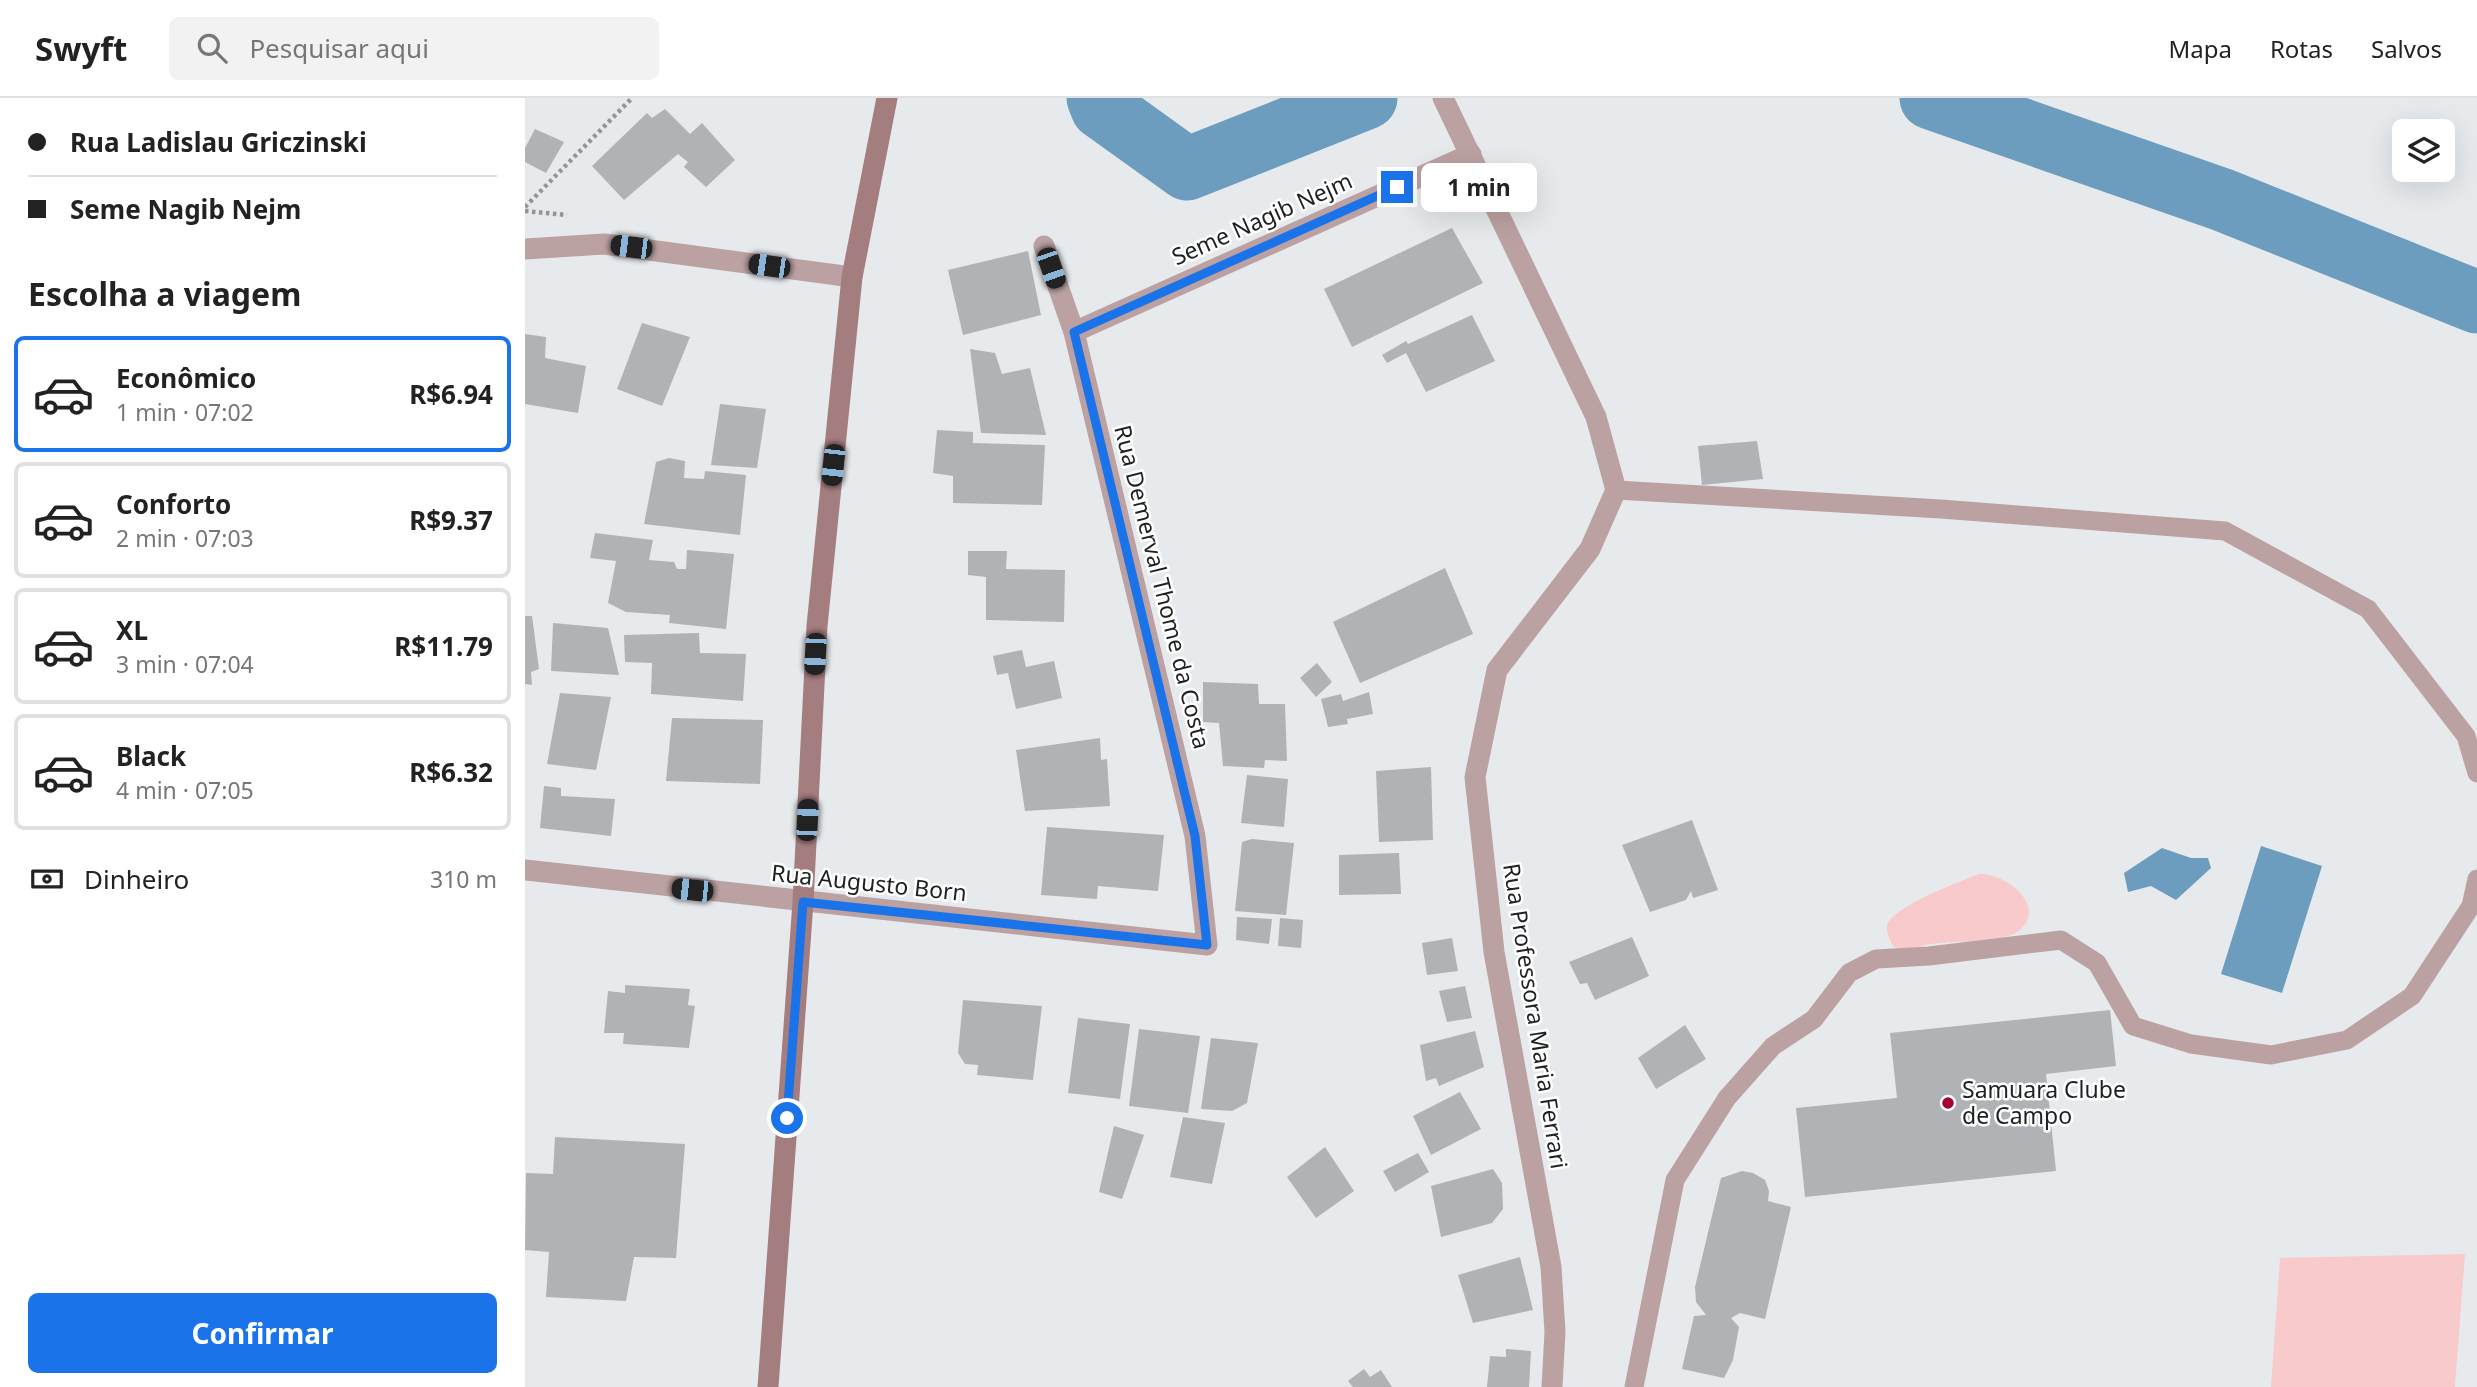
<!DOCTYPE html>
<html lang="pt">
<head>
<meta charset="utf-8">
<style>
  :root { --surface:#fff; --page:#f2f2f2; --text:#222; --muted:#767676; --line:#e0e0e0; --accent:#1a73e8 }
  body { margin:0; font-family:"Noto Sans",sans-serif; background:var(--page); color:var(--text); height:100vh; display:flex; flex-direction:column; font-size:26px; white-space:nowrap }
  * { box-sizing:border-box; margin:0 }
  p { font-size:23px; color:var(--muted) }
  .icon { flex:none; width:38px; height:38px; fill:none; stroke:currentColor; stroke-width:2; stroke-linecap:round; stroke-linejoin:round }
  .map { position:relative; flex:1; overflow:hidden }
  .drawer { display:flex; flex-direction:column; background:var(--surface); width:525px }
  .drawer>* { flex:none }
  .guide { display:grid; align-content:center; height:154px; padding:0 28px; background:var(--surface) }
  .tools { position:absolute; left:1867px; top:21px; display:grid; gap:14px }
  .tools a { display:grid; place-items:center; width:63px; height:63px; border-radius:10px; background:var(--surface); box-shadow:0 7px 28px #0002; font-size:35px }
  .end { position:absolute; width:32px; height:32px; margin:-16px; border:9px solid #1a73e8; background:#fff; box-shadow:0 0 0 4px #fff }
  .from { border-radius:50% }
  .bubble { position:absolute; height:49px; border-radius:10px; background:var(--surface); box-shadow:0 7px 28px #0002; font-size:23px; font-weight:700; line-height:49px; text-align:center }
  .car { position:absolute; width:21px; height:42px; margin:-21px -10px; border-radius:9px; box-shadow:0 0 5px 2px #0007; background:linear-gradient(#222 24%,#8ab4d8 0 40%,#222 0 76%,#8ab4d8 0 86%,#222 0) }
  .guide b { display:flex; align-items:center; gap:24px; height:66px; font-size:26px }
  .guide b+b { border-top:2px solid var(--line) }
  .guide i { width:18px; height:18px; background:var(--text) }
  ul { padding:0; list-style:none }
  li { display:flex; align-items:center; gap:21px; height:116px; margin:0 14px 10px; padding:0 14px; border:4px solid var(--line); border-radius:10px }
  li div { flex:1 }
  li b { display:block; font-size:26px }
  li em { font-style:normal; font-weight:700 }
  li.active { border-color:var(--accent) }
  li>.icon { width:63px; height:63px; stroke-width:1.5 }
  h2 { padding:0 28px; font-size:32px; line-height:84px }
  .pay { display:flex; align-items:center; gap:18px; height:77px; padding:0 28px; font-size:26px }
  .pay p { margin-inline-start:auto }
  .action { display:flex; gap:14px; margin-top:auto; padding:14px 28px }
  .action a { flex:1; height:80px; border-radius:10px; background:var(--accent); color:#fff; font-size:28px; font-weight:700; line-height:80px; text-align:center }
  header { display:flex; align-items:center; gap:42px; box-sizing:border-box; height:98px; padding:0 35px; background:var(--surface); border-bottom:2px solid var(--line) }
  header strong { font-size:33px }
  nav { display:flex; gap:38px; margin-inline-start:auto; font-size:24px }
  .search { width:490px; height:63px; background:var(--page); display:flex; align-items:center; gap:18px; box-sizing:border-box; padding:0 24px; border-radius:10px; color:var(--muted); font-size:26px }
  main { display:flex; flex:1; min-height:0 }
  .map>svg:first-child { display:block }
</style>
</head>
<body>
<header>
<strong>Swyft</strong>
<div class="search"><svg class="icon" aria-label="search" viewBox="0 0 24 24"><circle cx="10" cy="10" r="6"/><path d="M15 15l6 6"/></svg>Pesquisar aqui</div>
<nav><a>Mapa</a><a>Rotas</a><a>Salvos</a></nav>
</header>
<main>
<section class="drawer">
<div class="guide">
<b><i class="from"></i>Rua Ladislau Griczinski</b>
<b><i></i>Seme Nagib Nejm</b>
</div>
<h2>Escolha a viagem</h2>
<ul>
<li class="active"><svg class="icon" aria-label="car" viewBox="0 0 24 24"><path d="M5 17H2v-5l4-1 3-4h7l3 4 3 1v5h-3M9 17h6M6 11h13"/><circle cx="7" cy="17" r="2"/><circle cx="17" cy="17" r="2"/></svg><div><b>Econômico</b><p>1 min · 07:02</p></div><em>R$6.94</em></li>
<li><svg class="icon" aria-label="car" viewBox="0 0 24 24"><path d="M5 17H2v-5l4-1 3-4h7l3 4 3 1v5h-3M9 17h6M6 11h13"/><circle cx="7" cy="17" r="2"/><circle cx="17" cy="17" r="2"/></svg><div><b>Conforto</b><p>2 min · 07:03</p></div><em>R$9.37</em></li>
<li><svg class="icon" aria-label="car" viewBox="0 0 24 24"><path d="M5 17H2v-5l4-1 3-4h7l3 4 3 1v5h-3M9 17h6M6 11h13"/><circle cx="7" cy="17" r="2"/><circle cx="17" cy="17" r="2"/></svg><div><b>XL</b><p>3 min · 07:04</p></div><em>R$11.79</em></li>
<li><svg class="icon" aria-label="car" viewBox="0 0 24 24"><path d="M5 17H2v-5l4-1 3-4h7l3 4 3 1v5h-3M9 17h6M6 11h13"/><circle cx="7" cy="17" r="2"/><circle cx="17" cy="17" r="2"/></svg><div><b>Black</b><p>4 min · 07:05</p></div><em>R$6.32</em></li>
</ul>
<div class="pay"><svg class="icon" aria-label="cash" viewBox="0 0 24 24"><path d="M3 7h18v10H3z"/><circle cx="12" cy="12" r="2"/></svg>Dinheiro<p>310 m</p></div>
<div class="action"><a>Confirmar</a></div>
</section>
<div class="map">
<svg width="1952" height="1289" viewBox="0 0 1952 1289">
  <rect width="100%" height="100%" fill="#e7eaed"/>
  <g fill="#f8cacc">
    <path d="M 1454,776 C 1482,775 1525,810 1492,834 C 1476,845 1427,843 1406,846 C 1398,847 1389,851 1380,851 C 1376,851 1373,850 1369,849 C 1365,843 1361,836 1362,828 C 1366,809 1436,783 1454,776 Z"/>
    <path d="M 1940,1156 L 1930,1289 L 1746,1289 L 1755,1160 Z"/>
  </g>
  <g fill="#6c9cbe">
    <path d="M 1736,748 L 1797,768 L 1757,895 L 1696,876 Z"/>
    <path d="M 1637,750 L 1666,760 L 1683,760 L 1686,770 L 1651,802 L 1626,788 L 1603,794 L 1599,775 Z"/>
  </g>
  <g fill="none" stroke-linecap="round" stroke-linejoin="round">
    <g stroke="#6c9cbe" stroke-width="63">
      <path d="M 573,0 L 577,10 L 662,71 L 841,0"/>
      <path d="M 1406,0 L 1698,102 L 1952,204"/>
    </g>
  </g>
  <g fill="#b0b3b5">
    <path d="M 140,11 L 165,36 L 177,25 L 210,62 L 181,89 L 159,69 L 163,64 L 153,56 L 99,102 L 67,68 L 122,15 L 127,20 Z"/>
    <path d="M 10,31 L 39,44 L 21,75 L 0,64 L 0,50 Z"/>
    <path d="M 927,130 L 958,185 L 827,249 L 799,191 Z"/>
    <path d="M 503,153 L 516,217 L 438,237 L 423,172 Z"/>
    <path d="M 947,217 L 970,263 L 901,294 L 881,255 L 862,265 L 857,257 L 881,243 L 883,246 Z"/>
    <path d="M 117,225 L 165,239 L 137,308 L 92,291 Z"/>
    <path d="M 0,236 L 21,239 L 20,260 L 61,268 L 53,315 L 0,306 Z"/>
    <path d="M 445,251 L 470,255 L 477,276 L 505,270 L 521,337 L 456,335 Z"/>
    <path d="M 195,306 L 241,311 L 232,370 L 186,367 Z"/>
    <path d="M 412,332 L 448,334 L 448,345 L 520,347 L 517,407 L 428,405 L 428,378 L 408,375 Z"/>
    <path d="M 1232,343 L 1238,381 L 1177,387 L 1173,348 Z"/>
    <path d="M 144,360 L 160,363 L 159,380 L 179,381 L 180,373 L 221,377 L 215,437 L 119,426 L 131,364 Z"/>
    <path d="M 70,435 L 128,442 L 124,462 L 149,464 L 152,471 L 161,471 L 162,452 L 209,456 L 201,531 L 144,525 L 145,517 L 101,514 L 83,505 L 91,463 L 65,460 Z"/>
    <path d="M 443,453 L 482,453 L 481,471 L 540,472 L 539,524 L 461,522 L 461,479 L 443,477 Z"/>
    <path d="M 920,470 L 948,536 L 835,585 L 808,524 Z"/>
    <path d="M 0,518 L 7,518 L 14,571 L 6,574 L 7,587 L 0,586 Z"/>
    <path d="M 28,525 L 83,530 L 94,577 L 26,573 Z"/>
    <path d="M 174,535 L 175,555 L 221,556 L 218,603 L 126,596 L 127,565 L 100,564 L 99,537 Z"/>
    <path d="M 497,552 L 501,569 L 529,563 L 537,600 L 491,611 L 483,575 L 472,577 L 468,558 Z"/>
    <path d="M 792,565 L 807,584 L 791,599 L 775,580 Z"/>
    <path d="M 678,584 L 733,586 L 734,606 L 760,606 L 762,663 L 740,662 L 739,670 L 698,668 L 694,625 L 678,624 Z"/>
    <path d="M 844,594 L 848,616 L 822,621 L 823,626 L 803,629 L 796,601 L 816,596 L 818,603 Z"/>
    <path d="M 35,595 L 86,599 L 71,672 L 22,666 Z"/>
    <path d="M 147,620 L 238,622 L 235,686 L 141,683 Z"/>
    <path d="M 575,640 L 576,662 L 582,661 L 585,708 L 500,713 L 491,652 Z"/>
    <path d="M 906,669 L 908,742 L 854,744 L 851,673 Z"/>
    <path d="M 722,677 L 763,681 L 759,729 L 716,725 Z"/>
    <path d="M 19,688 L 36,690 L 36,698 L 90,701 L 86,738 L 15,730 Z"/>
    <path d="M 1167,722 L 1193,792 L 1168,800 L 1166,793 L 1161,802 L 1125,814 L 1097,747 Z"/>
    <path d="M 522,729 L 639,737 L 633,793 L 573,788 L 572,801 L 516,797 Z"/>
    <path d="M 727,741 L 769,745 L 761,817 L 710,813 L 717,744 Z"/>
    <path d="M 874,755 L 876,796 L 814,797 L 814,757 Z"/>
    <path d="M 712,819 L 747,821 L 744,846 L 711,842 Z"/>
    <path d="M 755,820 L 778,822 L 776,850 L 753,848 Z"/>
    <path d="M 1107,839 L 1124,878 L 1070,902 L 1062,885 L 1055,886 L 1044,864 Z"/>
    <path d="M 927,840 L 933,873 L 902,877 L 897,845 Z"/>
    <path d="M 100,887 L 165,891 L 163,907 L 170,908 L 164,950 L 98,946 L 99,935 L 79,935 L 83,893 L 100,895 Z"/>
    <path d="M 940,888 L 947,920 L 922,924 L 914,893 Z"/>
    <path d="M 438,902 L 517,908 L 508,982 L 452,977 L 453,967 L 440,966 L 433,955 Z"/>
    <path d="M 1585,912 L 1591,968 L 1521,976 L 1531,1073 L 1280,1099 L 1271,1010 L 1372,1000 L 1365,935 Z"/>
    <path d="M 553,920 L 605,926 L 595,1001 L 543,995 Z"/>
    <path d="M 1160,927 L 1181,961 L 1131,991 L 1113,960 Z"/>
    <path d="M 614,931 L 675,938 L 663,1015 L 604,1008 Z"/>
    <path d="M 950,933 L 959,969 L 914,988 L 911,980 L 901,983 L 895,947 Z"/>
    <path d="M 686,940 L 733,945 L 722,1005 L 707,1013 L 676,1011 Z"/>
    <path d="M 935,994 L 956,1031 L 906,1057 L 888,1018 Z"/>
    <path d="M 658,1019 L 700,1025 L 687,1086 L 645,1079 Z"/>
    <path d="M 589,1028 L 619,1037 L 597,1101 L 574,1094 Z"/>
    <path d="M 30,1039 L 160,1046 L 151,1160 L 109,1159 L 101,1203 L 21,1199 L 24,1154 L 0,1152 L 1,1075 L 28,1076 Z"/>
    <path d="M 800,1049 L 829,1093 L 791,1120 L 762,1079 Z"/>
    <path d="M 893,1055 L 904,1074 L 870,1094 L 858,1073 Z"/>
    <path d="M 968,1071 L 977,1085 L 978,1111 L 967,1125 L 916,1139 L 906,1088 Z"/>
    <path d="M 1217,1073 L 1228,1075 L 1240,1082 L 1244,1093 L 1243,1103 L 1266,1109 L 1240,1221 L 1215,1215 L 1206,1220 L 1214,1229 L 1208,1262 L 1199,1280 L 1157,1271 L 1169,1218 L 1181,1217 L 1171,1204 L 1170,1189 L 1196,1080 Z"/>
    <path d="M 995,1159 L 1008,1212 L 948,1225 L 933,1177 Z"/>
    <path d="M 981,1251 L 1006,1253 L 1004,1289 L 962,1289 L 965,1258 L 981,1259 Z"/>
    <path d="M 839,1271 L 845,1279 L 856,1272 L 867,1289 L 828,1289 L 823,1283 Z"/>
  </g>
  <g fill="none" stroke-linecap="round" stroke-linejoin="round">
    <g stroke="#929496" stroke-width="4.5" stroke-dasharray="3.5 3.5" stroke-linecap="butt">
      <path d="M 0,109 L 107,0"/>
      <path d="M 0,113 L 42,117"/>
    </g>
    <g stroke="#bca1a2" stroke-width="19">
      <path d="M 1091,392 L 1416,411 L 1700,433 L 1843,511 L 1941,638 L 1952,675"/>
      <path d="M 1109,1289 L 1150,1082 L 1202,1000 L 1248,948 L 1289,921 L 1324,875 L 1351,861 L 1404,858 L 1536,842 L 1572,865 L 1608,928 L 1666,946 L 1746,957 L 1822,942 L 1887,898 L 1946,808 L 1952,781"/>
    </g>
    <g stroke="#bca1a2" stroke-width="21">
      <path d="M 918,0 L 1071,319 L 1091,392 L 1065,451 L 972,572 L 950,679 L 969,854 L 1026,1169 L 1030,1234 L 1027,1289"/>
      <path d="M 0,151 L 79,146 L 327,179"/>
      <path d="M 549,234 L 946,56"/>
      <path d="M 0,772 L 682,847 L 670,738 L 549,234 L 519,148"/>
    </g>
    <path stroke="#a47d7f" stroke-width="21" d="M 243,1289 L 278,804 L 292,528 L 327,179 L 362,0"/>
  </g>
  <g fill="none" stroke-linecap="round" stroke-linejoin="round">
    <path stroke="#1a73e8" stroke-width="9" d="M 262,1020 L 278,804 L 682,847 L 670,738 L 549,234 L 872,89"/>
  </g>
  <circle fill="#a20334" stroke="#fff" stroke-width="2.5" cx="1423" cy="1005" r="7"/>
  <g text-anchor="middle" stroke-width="5" stroke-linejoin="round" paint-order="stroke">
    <g font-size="23" fill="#1f2021" stroke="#fff">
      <text transform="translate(737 121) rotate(-24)" y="8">Seme Nagib Nejm</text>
      <text transform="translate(637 489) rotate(76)" y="8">Rua Demerval Thome da Costa</text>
      <text transform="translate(344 785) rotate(6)" y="8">Rua Augusto Born</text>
      <text transform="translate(1010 918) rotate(81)" y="8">Rua Professora Maria Ferrari</text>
    </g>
    <g font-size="23" fill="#1f2021" stroke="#fff" text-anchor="start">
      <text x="1437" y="1000">Samuara Clube<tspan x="1437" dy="26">de Campo</tspan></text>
    </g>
  </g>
</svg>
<div class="tools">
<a><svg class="icon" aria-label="layers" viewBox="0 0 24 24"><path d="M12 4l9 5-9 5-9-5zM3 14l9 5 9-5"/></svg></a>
</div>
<i class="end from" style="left:262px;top:1020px"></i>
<i class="end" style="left:872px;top:89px"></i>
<div class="bubble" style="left:896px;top:65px;width:116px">1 min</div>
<i class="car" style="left:106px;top:149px;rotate:277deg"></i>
<i class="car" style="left:244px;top:168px;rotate:278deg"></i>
<i class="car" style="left:526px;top:170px;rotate:161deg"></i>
<i class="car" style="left:308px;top:367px;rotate:186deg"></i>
<i class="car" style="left:290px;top:556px;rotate:183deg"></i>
<i class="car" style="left:282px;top:722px;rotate:3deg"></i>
<i class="car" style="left:167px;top:792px;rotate:276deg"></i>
</div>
</main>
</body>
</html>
